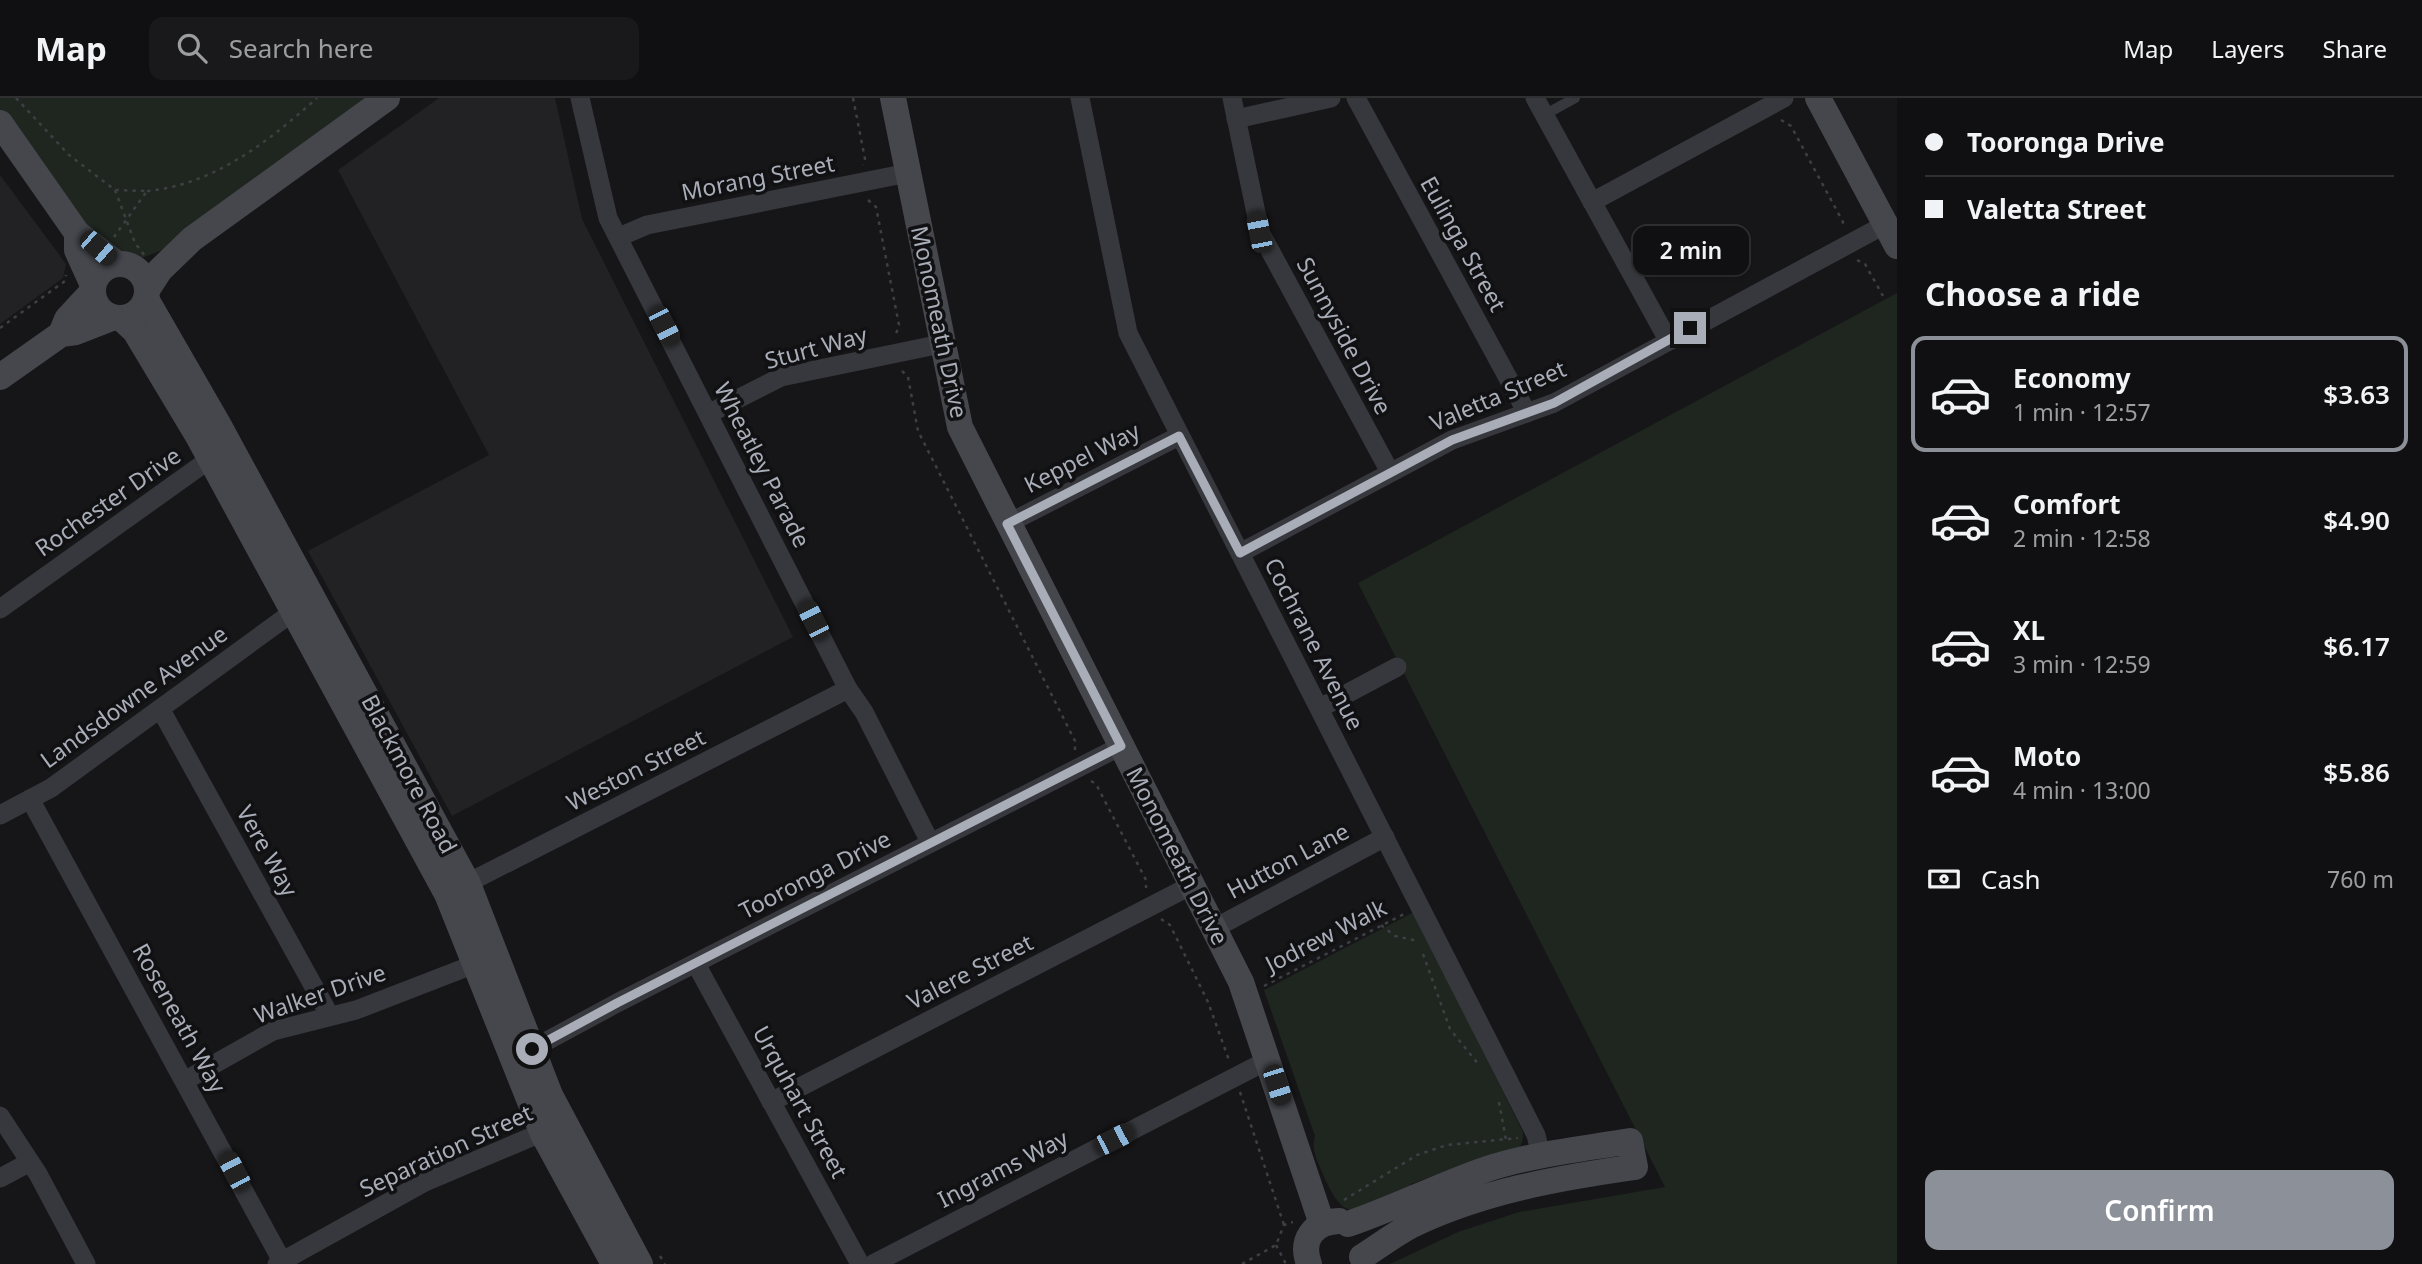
<!DOCTYPE html>
<html lang="en">
<head>
<meta charset="utf-8">
<style>
  :root { --surface:#101012; --page:#19191b; --text:#f1f3f6; --muted:#9c9d9f; --line:#303032; --accent:#8c9099 }
  body { margin:0; font-family:"Noto Sans",sans-serif; background:var(--page); color:var(--text); height:100vh; display:flex; flex-direction:column; font-size:26px; white-space:nowrap }
  * { box-sizing:border-box; margin:0 }
  p { font-size:23px; color:var(--muted) }
  .icon { flex:none; width:38px; height:38px; fill:none; stroke:currentColor; stroke-width:2; stroke-linecap:round; stroke-linejoin:round }
  .map { position:relative; flex:1; overflow:hidden }
  .drawer { display:flex; flex-direction:column; background:var(--surface); width:525px }
  .drawer>* { flex:none }
  .guide { display:grid; align-content:center; height:154px; padding:0 28px; background:var(--surface) }
  .end { position:absolute; width:32px; height:32px; margin:-16px; border:9px solid #a8adb8; background:#111; box-shadow:0 0 0 4px #111 }
  .from { border-radius:50% }
  .bubble { position:absolute; height:49px; border-radius:14px; background:var(--surface); box-shadow:0 2px 5px #0004,0 0 0 2px var(--line); font-size:23px; font-weight:600; line-height:49px; text-align:center }
  .car { position:absolute; width:21px; height:42px; margin:-21px -10px; border-radius:9px; box-shadow:0 0 5px 2px #0007; background:linear-gradient(#222 24%,#8ab4d8 0 40%,#222 0 76%,#8ab4d8 0 86%,#222 0) }
  .guide b { display:flex; align-items:center; gap:24px; height:66px; font-size:26px }
  .guide b+b { border-top:2px solid var(--line) }
  .guide i { width:18px; height:18px; background:var(--text) }
  ul { padding:0; list-style:none }
  li { display:flex; align-items:center; gap:21px; height:116px; margin:0 14px 10px; padding:0 14px; border:4px solid transparent; border-radius:14px }
  li div { flex:1 }
  li b { display:block; font-size:26px }
  li em { font-style:normal; font-weight:600 }
  li.selected { border-color:var(--accent) }
  li>.icon { width:63px; height:63px; stroke-width:1.5 }
  h2 { padding:0 28px; font-size:32px; line-height:84px }
  .pay { display:flex; align-items:center; gap:18px; height:77px; padding:0 28px; font-size:26px }
  .pay p { margin-inline-start:auto }
  .action { display:flex; gap:14px; margin-top:auto; padding:14px 28px }
  .action a { flex:1; height:80px; border-radius:14px; background:var(--accent); color:#fff; font-size:28px; font-weight:600; line-height:80px; text-align:center }
  header { display:flex; align-items:center; gap:42px; box-sizing:border-box; height:98px; padding:0 35px; background:var(--surface); border-bottom:2px solid var(--line) }
  header strong { font-size:33px }
  nav { display:flex; gap:38px; margin-inline-start:auto; font-size:24px }
  .search { width:490px; height:63px; background:var(--page); display:flex; align-items:center; gap:18px; box-sizing:border-box; padding:0 24px; border-radius:14px; color:var(--muted); font-size:26px }
  main { display:flex; flex:1; min-height:0 }
  .map>svg:first-child { display:block }
</style>
</head>
<body>
<header>
<strong>Map</strong>
<div class="search"><svg class="icon" aria-label="search" viewBox="0 0 24 24"><circle cx="10" cy="10" r="6"/><path d="M15 15l6 6"/></svg>Search here</div>
<nav><a>Map</a><a>Layers</a><a>Share</a></nav>
</header>
<main>
<div class="map">
<svg width="1897" height="1166" viewBox="0 0 1897 1166">
  <rect width="100%" height="100%" fill="#161618"/>
  <g fill="#222225">
    <path d="M 439,0 L 555,0 L 582,121 L 793,539 L 452,718 L 308,453 L 489,357 L 338,72 Z"/>
    <path d="M 0,77 L 66,166 L 63,180 L 0,226 Z"/>
  </g>
  <g fill="#1e261f">
    <path d="M 0,0 L 387,0 L 192,141 C 172,147 133,166 117,166 L 0,25 Z"/>
    <path d="M 1897,195 L 1897,1166 L 1390,1166 L 1458,1134 L 1519,1114 L 1665,1089 L 1358,485 Z"/>
    <path d="M 1414,814 L 1523,1034 C 1523,1047 1520,1052 1509,1057 L 1498,1054 L 1411,1086 L 1407,1096 C 1356,1112 1346,1131 1322,1074 C 1317,1061 1311,1052 1315,1038 L 1264,892 Z"/>
  </g>
  <g fill="none" stroke-linecap="round" stroke-linejoin="round">
    <g stroke="#3d3f44" stroke-width="2.5" stroke-dasharray="3.5 5" stroke-linecap="butt">
      <path d="M 16,0 L 69,57 L 115,92 L 147,93 L 114,139"/>
      <path d="M 853,0 L 865,61 L 863,67"/>
      <path d="M 1781,22 L 1791,28 L 1843,124 L 1842,129"/>
      <path d="M 115,92 L 135,145 L 145,158"/>
      <path d="M 147,93 C 214,87 269,43 317,0"/>
      <path d="M 868,102 L 876,109 L 899,227 L 895,239"/>
      <path d="M 1857,162 L 1865,166 L 1883,198"/>
      <path d="M 0,230 L 65,183 L 66,177"/>
      <path d="M 902,273 L 908,279 L 918,333 L 1075,643 L 1075,652"/>
      <path d="M 1091,683 L 1096,686 L 1146,782 L 1146,790"/>
      <path d="M 1161,821 L 1170,827 L 1208,904 L 1230,965"/>
      <path d="M 1381,827 L 1395,838 L 1418,843"/>
      <path d="M 1423,856 L 1450,931 L 1479,967"/>
      <path d="M 1264,888 L 1404,816"/>
      <path d="M 1240,994 L 1284,1127"/>
      <path d="M 1499,1004 L 1506,1042"/>
      <path d="M 1344,1102 L 1417,1057 L 1447,1047 L 1518,1040"/>
      <path d="M 1276,1147 L 1286,1166"/>
      <path d="M 660,1158 L 665,1166"/>
      <path d="M 1242,1166 L 1276,1147 L 1284,1127 L 1293,1124"/>
    </g>
    <path stroke="#37383d" stroke-width="10" d="M 1544,17 L 1575,0"/>
    <g stroke="#37383d" stroke-width="19">
      <path d="M 580,0 L 608,120 L 848,591 L 864,614 L 930,744"/>
      <path d="M 1080,0 L 1128,235 L 1536,1037 L 1541,1057"/>
      <path d="M 1232,0 L 1260,134 L 1390,374"/>
      <path d="M 1356,0 L 1527,315"/>
      <path d="M 1535,0 L 1668,242"/>
      <path d="M 1236,21 L 1331,0"/>
      <path d="M 1592,104 L 1784,0"/>
      <path d="M 619,139 L 647,127 L 908,75"/>
      <path d="M 708,316 L 781,279 L 941,246"/>
      <path d="M 1007,426 L 1179,338"/>
      <path d="M 1240,455 L 1452,342 L 1554,305 L 1886,126"/>
      <path d="M 0,511 L 210,361"/>
      <path d="M 1320,610 L 1397,569"/>
      <path d="M 161,612 L 330,918"/>
      <path d="M 30,701 L 282,1163"/>
      <path d="M 0,717 L 51,690 L 293,514"/>
      <path d="M 456,791 L 848,591"/>
      <path d="M 1215,830 L 1385,739"/>
      <path d="M 696,866 L 860,1166"/>
      <path d="M 532,951 L 617,905 L 1121,648"/>
      <path d="M 186,982 L 273,933 L 356,912 L 475,866"/>
      <path d="M 771,1004 L 1192,787"/>
      <path d="M 0,1018 L 38,1076 L 86,1166"/>
      <path d="M 0,1080 L 30,1064"/>
      <path d="M 277,1166 L 425,1084 L 555,1029"/>
      <path d="M 873,1166 L 1268,962"/>
    </g>
    <g stroke="#45474d" stroke-width="26">
      <path d="M 893,0 L 960,329 L 1241,884 L 1322,1126"/>
      <path d="M 1818,0 L 1897,148"/>
      <path d="M 0,25 L 77,135 L 117,166"/>
      <path d="M 77,135 L 77,152 L 92,185"/>
      <circle cx="120" cy="193" r="27"/>
      <path d="M 147,192 L 160,172 L 192,141 L 387,0"/>
      <path d="M 146,201 L 218,326 L 468,786 L 550,997 L 640,1166"/>
      <path d="M 121,220 L 135,233 L 198,338 L 447,796 L 543,1036 L 614,1166"/>
      <path d="M 61,236 L 67,221 L 92,194"/>
      <path d="M 0,279 L 61,236 L 76,234 L 112,220"/>
      <path d="M 1348,1126 C 1395,1110 1440,1087 1487,1071 C 1533,1056 1582,1051 1630,1043 L 1635,1069 C 1558,1080 1483,1093 1412,1127 C 1395,1136 1379,1148 1362,1159"/>
      <path d="M 1309,1166 C 1300,1142 1313,1124 1339,1123"/>
    </g>
  </g>
  <g fill="none" stroke-linecap="round" stroke-linejoin="round">
    <path stroke="#a8adb8" stroke-width="9" d="M 532,951 L 617,905 L 1121,648 L 1007,426 L 1179,338 L 1240,455 L 1452,342 L 1554,305 L 1690,230"/>
  </g>
  <g text-anchor="middle" stroke-width="7" stroke-linejoin="round" paint-order="stroke">
    <g font-size="23" fill="#a8adb8" stroke="#111113">
      <text transform="translate(758 80) rotate(-11)" y="8">Morang Street</text>
      <text transform="translate(1463 146) rotate(61)" y="8">Eulinga Street</text>
      <text transform="translate(939 224) rotate(78)" y="8">Monomeath Drive</text>
      <text transform="translate(1344 238) rotate(62)" y="8">Sunnyside Drive</text>
      <text transform="translate(816 250) rotate(-15)" y="8">Sturt Way</text>
      <text transform="translate(1498 298) rotate(-23)" y="8">Valetta Street</text>
      <text transform="translate(1082 360) rotate(-27)" y="8">Keppel Way</text>
      <text transform="translate(762 367) rotate(63)" y="8">Wheatley Parade</text>
      <text transform="translate(108 404) rotate(-35)" y="8">Rochester Drive</text>
      <text transform="translate(1314 546) rotate(63)" y="8">Cochrane Avenue</text>
      <text transform="translate(134 599) rotate(-36)" y="8">Landsdowne Avenue</text>
      <text transform="translate(636 672) rotate(-27)" y="8">Weston Street</text>
      <text transform="translate(409 676) rotate(62)" y="8">Blackmore Road</text>
      <text transform="translate(267 753) rotate(61)" y="8">Vere Way</text>
      <text transform="translate(1177 758) rotate(63)" y="8">Monomeath Drive</text>
      <text transform="translate(1288 763) rotate(-28)" y="8">Hutton Lane</text>
      <text transform="translate(815 777) rotate(-27)" y="8">Tooronga Drive</text>
      <text transform="translate(1326 838) rotate(-27)" y="8">Jodrew Walk</text>
      <text transform="translate(970 874) rotate(-27)" y="8">Valere Street</text>
      <text transform="translate(320 896) rotate(-19)" y="8">Walker Drive</text>
      <text transform="translate(179 920) rotate(61)" y="8">Roseneath Way</text>
      <text transform="translate(800 1004) rotate(61)" y="8">Urquhart Street</text>
      <text transform="translate(446 1053) rotate(-25)" y="8">Separation Street</text>
      <text transform="translate(1003 1071) rotate(-27)" y="8">Ingrams Way</text>
    </g>
  </g>
</svg>
<i class="end from" style="left:532px;top:951px"></i>
<i class="end" style="left:1690px;top:230px"></i>
<div class="bubble" style="left:1633px;top:128px;width:116px">2 min</div>
<i class="car" style="left:1259px;top:134px;rotate:349deg"></i>
<i class="car" style="left:98px;top:150px;rotate:131deg"></i>
<i class="car" style="left:664px;top:228px;rotate:153deg"></i>
<i class="car" style="left:813px;top:522px;rotate:333deg"></i>
<i class="car" style="left:1277px;top:987px;rotate:162deg"></i>
<i class="car" style="left:1114px;top:1041px;rotate:63deg"></i>
<i class="car" style="left:234px;top:1073px;rotate:332deg"></i>
</div>
<section class="drawer">
<div class="guide">
<b><i class="from"></i>Tooronga Drive</b>
<b><i></i>Valetta Street</b>
</div>
<h2>Choose a ride</h2>
<ul>
<li class="selected"><svg class="icon" aria-label="car" viewBox="0 0 24 24"><path d="M5 17H2v-5l4-1 3-4h7l3 4 3 1v5h-3M9 17h6M6 11h13"/><circle cx="7" cy="17" r="2"/><circle cx="17" cy="17" r="2"/></svg><div><b>Economy</b><p>1 min · 12:57</p></div><em>$3.63</em></li>
<li><svg class="icon" aria-label="car" viewBox="0 0 24 24"><path d="M5 17H2v-5l4-1 3-4h7l3 4 3 1v5h-3M9 17h6M6 11h13"/><circle cx="7" cy="17" r="2"/><circle cx="17" cy="17" r="2"/></svg><div><b>Comfort</b><p>2 min · 12:58</p></div><em>$4.90</em></li>
<li><svg class="icon" aria-label="car" viewBox="0 0 24 24"><path d="M5 17H2v-5l4-1 3-4h7l3 4 3 1v5h-3M9 17h6M6 11h13"/><circle cx="7" cy="17" r="2"/><circle cx="17" cy="17" r="2"/></svg><div><b>XL</b><p>3 min · 12:59</p></div><em>$6.17</em></li>
<li><svg class="icon" aria-label="car" viewBox="0 0 24 24"><path d="M5 17H2v-5l4-1 3-4h7l3 4 3 1v5h-3M9 17h6M6 11h13"/><circle cx="7" cy="17" r="2"/><circle cx="17" cy="17" r="2"/></svg><div><b>Moto</b><p>4 min · 13:00</p></div><em>$5.86</em></li>
</ul>
<div class="pay"><svg class="icon" aria-label="cash" viewBox="0 0 24 24"><path d="M3 7h18v10H3z"/><circle cx="12" cy="12" r="2"/></svg>Cash<p>760 m</p></div>
<div class="action"><a>Confirm</a></div>
</section>
</main>
</body>
</html>
